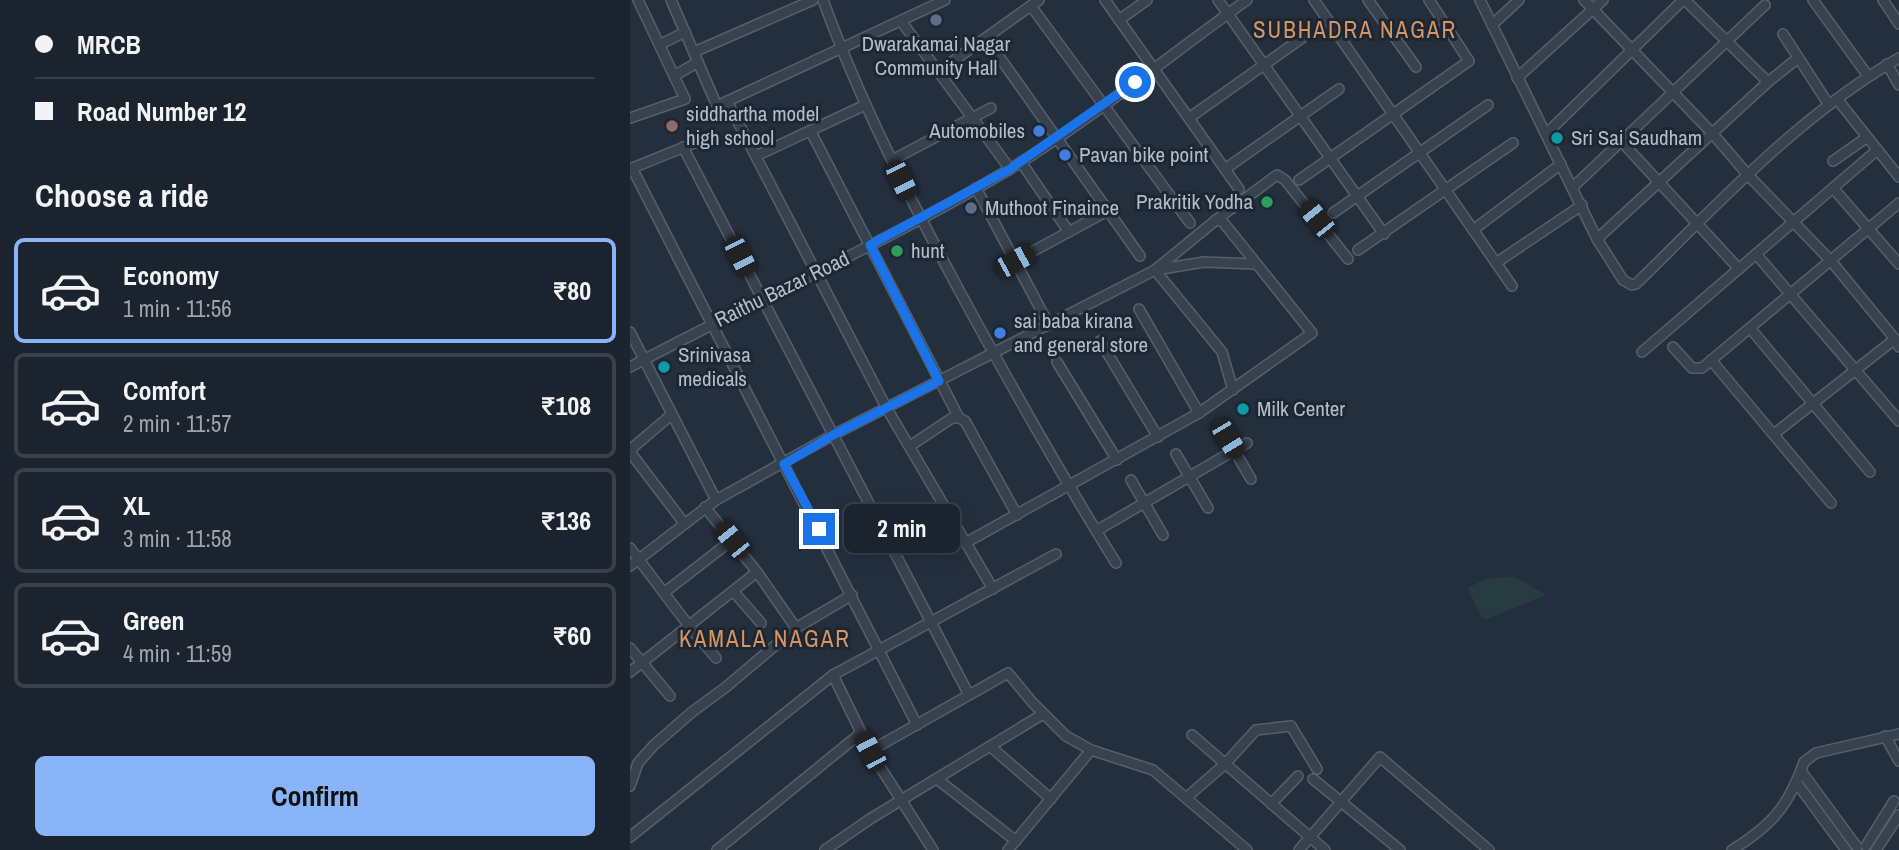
<!DOCTYPE html>
<html lang="en">
<head>
<meta charset="utf-8">
<style>
  :root { --surface:#1b232e; --page:#242b36; --text:#f1f3f6; --muted:#a0a4aa; --line:#39404a; --accent:#8ab4f8 }
  body { margin:0; font-family:"Archivo Narrow",sans-serif; background:var(--page); color:var(--text); height:100vh; display:flex; flex-direction:column; font-size:26px; white-space:nowrap }
  * { box-sizing:border-box; margin:0 }
  p { font-size:23px; color:var(--muted) }
  .icon { flex:none; width:38px; height:38px; fill:none; stroke:currentColor; stroke-width:2; stroke-linecap:round; stroke-linejoin:round }
  .map { position:relative; flex:1; overflow:hidden }
  .panel { display:flex; flex-direction:column; background:var(--surface); width:630px }
  .panel>* { flex:none }
  .guide { display:grid; align-content:center; height:154px; padding:0 35px; background:var(--surface) }
  .end { position:absolute; width:32px; height:32px; margin:-16px; border:9px solid #1a73e8; background:#fff; box-shadow:0 0 0 4px #fff }
  .from { border-radius:50% }
  .bubble { position:absolute; height:49px; border-radius:10px; background:var(--surface); box-shadow:0 4px 18px #0003,0 0 0 2px var(--line); font-size:23px; font-weight:800; line-height:49px; text-align:center }
  .car { position:absolute; width:21px; height:42px; margin:-21px -10px; border-radius:9px; box-shadow:0 0 5px 2px #0007; background:linear-gradient(#222 24%,#8ab4d8 0 40%,#222 0 76%,#8ab4d8 0 86%,#222 0) }
  .guide b { display:flex; align-items:center; gap:24px; height:66px; font-size:26px }
  .guide b+b { border-top:2px solid var(--line) }
  .guide i { width:18px; height:18px; background:var(--text) }
  ul { padding:0; list-style:none }
  li { display:flex; align-items:center; gap:21px; height:105px; margin:0 14px 10px; padding:0 21px; border:4px solid var(--line); border-radius:10px }
  li div { flex:1 }
  li b { display:block; font-size:26px }
  li em { font-style:normal; font-weight:800 }
  li.on { border-color:var(--accent) }
  li>.icon { width:63px; height:63px; stroke-width:1.5 }
  h2 { padding:0 35px; font-size:32px; line-height:84px }
  .button { display:flex; gap:14px; margin-top:auto; padding:14px 35px }
  .button a { flex:1; height:80px; border-radius:10px; background:var(--accent); color:#111; font-size:28px; font-weight:800; line-height:80px; text-align:center }
  main { display:flex; flex:1; min-height:0 }
  .map>svg:first-child { display:block }
</style>
</head>
<body>
<main>
<section class="panel">
<div class="guide">
<b><i class="from"></i>MRCB</b>
<b><i></i>Road Number 12</b>
</div>
<h2>Choose a ride</h2>
<ul>
<li class="on"><svg class="icon" aria-label="car" viewBox="0 0 24 24"><path d="M5 17H2v-5l4-1 3-4h7l3 4 3 1v5h-3M9 17h6M6 11h13"/><circle cx="7" cy="17" r="2"/><circle cx="17" cy="17" r="2"/></svg><div><b>Economy</b><p>1 min · 11:56</p></div><em>₹80</em></li>
<li><svg class="icon" aria-label="car" viewBox="0 0 24 24"><path d="M5 17H2v-5l4-1 3-4h7l3 4 3 1v5h-3M9 17h6M6 11h13"/><circle cx="7" cy="17" r="2"/><circle cx="17" cy="17" r="2"/></svg><div><b>Comfort</b><p>2 min · 11:57</p></div><em>₹108</em></li>
<li><svg class="icon" aria-label="car" viewBox="0 0 24 24"><path d="M5 17H2v-5l4-1 3-4h7l3 4 3 1v5h-3M9 17h6M6 11h13"/><circle cx="7" cy="17" r="2"/><circle cx="17" cy="17" r="2"/></svg><div><b>XL</b><p>3 min · 11:58</p></div><em>₹136</em></li>
<li><svg class="icon" aria-label="car" viewBox="0 0 24 24"><path d="M5 17H2v-5l4-1 3-4h7l3 4 3 1v5h-3M9 17h6M6 11h13"/><circle cx="7" cy="17" r="2"/><circle cx="17" cy="17" r="2"/></svg><div><b>Green</b><p>4 min · 11:59</p></div><em>₹60</em></li>
</ul>
<div class="button"><a>Confirm</a></div>
</section>
<div class="map">
<svg width="1269" height="850" viewBox="0 0 1269 850">
  <rect width="100%" height="100%" fill="#242f3e"/>
  <path fill="#263c3f" d="M 883,576 L 916,595 L 857,619 L 851,617 L 838,588 L 855,579 Z"/>
  <g fill="none" stroke-linecap="round" stroke-linejoin="round">
    <defs>
      <g id="minor">
        <path d="M 41,0 L 87,106 L 315,0"/>
        <path d="M 193,0 C 230,102 279,197 330,292 C 380,384 431,475 486,563"/>
        <path d="M 475,0 L 609,189"/>
        <path d="M 588,0 L 754,234"/>
        <path d="M 684,0 L 882,286"/>
        <path d="M 738,0 L 786,67"/>
        <path d="M 850,0 L 967,239 L 993,280 L 1002,285 L 1006,284 C 1088,204 1169,115 1269,58"/>
        <path d="M 954,0 L 1082,133 L 1118,175 L 1201,261 L 1265,339 L 1269,347"/>
        <path d="M 1055,0 L 1138,82"/>
        <path d="M 1183,0 L 1238,76"/>
        <path d="M 1253,0 L 1269,24"/>
        <path d="M 401,6 L 560,223"/>
        <path d="M 489,20 L 517,0"/>
        <path d="M 271,21 L 380,169"/>
        <path d="M 862,25 L 889,0"/>
        <path d="M 1153,34 L 1199,105"/>
        <path d="M 356,38 L 510,256"/>
        <path d="M 31,44 L 55,32"/>
        <path d="M 64,52 L 183,0"/>
        <path d="M 1257,64 L 1269,85"/>
        <path d="M 309,71 L 409,0"/>
        <path d="M 44,76 L 68,62"/>
        <path d="M 887,78 L 973,0"/>
        <path d="M 1207,99 L 1269,177"/>
        <path d="M 97,101 L 256,407 L 363,589"/>
        <path d="M 0,118 L 55,99 L 8,0"/>
        <path d="M 559,118 L 672,38"/>
        <path d="M 181,132 L 329,418"/>
        <path d="M 916,134 L 1053,0"/>
        <path d="M 991,141 L 1109,269"/>
        <path d="M 53,147 L 339,695"/>
        <path d="M 126,156 L 235,105"/>
        <path d="M 262,160 L 361,108"/>
        <path d="M 1203,161 L 1236,138"/>
        <path d="M 391,162 L 439,232"/>
        <path d="M 2,168 L 287,725"/>
        <path d="M 0,169 L 79,137"/>
        <path d="M 595,169 L 709,89"/>
        <path d="M 669,180 L 839,61 L 799,0"/>
        <path d="M 943,187 L 1135,5"/>
        <path d="M 346,188 L 385,261 L 479,210"/>
        <path d="M 1203,188 L 1269,264"/>
        <path d="M 703,213 L 858,105"/>
        <path d="M 586,220 L 647,175 L 655,180 L 718,259"/>
        <path d="M 843,230 L 931,164"/>
        <path d="M 967,239 L 1138,82 L 1168,58"/>
        <path d="M 728,250 L 883,143"/>
        <path d="M 1126,254 L 1269,421"/>
        <path d="M 385,261 L 419,325"/>
        <path d="M 866,263 L 952,205"/>
        <path d="M 1120,328 L 1240,472"/>
        <path d="M 0,332 L 86,500"/>
        <path d="M 470,341 L 528,437"/>
        <path d="M 1043,347 L 1062,368 L 1072,368 L 1269,203"/>
        <path d="M 1012,352 L 1246,151"/>
        <path d="M 1081,360 L 1201,503"/>
        <path d="M 427,362 L 487,460"/>
        <path d="M 0,367 C 126,300 257,242 380,169 C 461,119 539,56 617,0"/>
        <path d="M 569,413 L 682,333 L 593,222 L 586,220 L 525,270 L 592,352 L 603,390"/>
        <path d="M 590,426 L 621,479"/>
        <path d="M 1144,434 L 1265,339"/>
        <path d="M 280,446 L 322,418 L 329,418 L 335,421 L 387,515"/>
        <path d="M 0,450 L 41,415"/>
        <path d="M 0,452 L 54,523"/>
        <path d="M 546,454 L 578,508"/>
        <path d="M 501,480 L 533,535"/>
        <path d="M 75,507 L 127,572 L 166,628"/>
        <path d="M 466,531 L 617,443"/>
        <path d="M 337,542 L 569,413 L 509,309"/>
        <path d="M 0,548 L 59,626 L 86,658"/>
        <path d="M 0,566 L 86,500 L 203,435 L 525,270 L 574,262 L 626,264"/>
        <path d="M 103,591 L 131,623"/>
        <path d="M 35,592 L 102,540"/>
        <path d="M 0,648 L 40,696"/>
        <path d="M 0,672 L 127,572"/>
        <path d="M 203,675 L 240,751 L 303,850"/>
        <path d="M 562,735 L 695,850"/>
        <path d="M 1255,736 L 1269,761"/>
        <path d="M 361,747 L 421,799"/>
        <path d="M 240,751 L 378,673 L 402,702 L 436,736 L 461,750 L 523,770 L 617,850"/>
        <path d="M 1171,771 L 1227,847"/>
        <path d="M 307,779 L 386,841"/>
        <path d="M 683,779 L 770,850"/>
        <path d="M 1166,782 L 1216,850"/>
        <path d="M 0,786 L 8,763 L 24,745 L 62,712 L 96,687 L 166,628 L 222,595"/>
        <path d="M 556,798 L 595,764 L 626,730 L 661,726 L 687,769"/>
        <path d="M 641,804 L 668,776"/>
        <path d="M 0,837 L 203,675 L 426,554"/>
        <path d="M 1236,846 L 1264,801"/>
        <path d="M 87,850 L 231,733"/>
        <path d="M 195,850 L 240,819 L 413,714"/>
        <path d="M 378,850 L 461,750"/>
        <path d="M 669,850 L 750,757 L 859,850"/>
        <path d="M 1102,850 C 1142,825 1158,807 1174,762 L 1186,753 L 1269,734"/>
        <path d="M 1246,850 L 1269,815"/>
      </g>
    </defs>
    <use href="#minor" stroke="#565f6c" stroke-width="12"/>
    <use href="#minor" stroke="#38414e" stroke-width="9"/>
  </g>
  <g fill="none" stroke-linecap="round" stroke-linejoin="round">
    <path stroke="#1a73e8" stroke-width="9" d="M 189,529 L 154,464 L 203,435 L 309,381 L 240,245 L 380,169 L 505,82"/>
  </g>
  <g fill="#5c6f8a" stroke="#1d2633" stroke-width="2.5">
    <circle cx="306" cy="20" r="7"/>
    <circle cx="341" cy="208" r="7"/>
  </g>
  <circle fill="#8d6e63" stroke="#1d2633" stroke-width="2.5" cx="42" cy="126" r="7"/>
  <g fill="#3f7fe0" stroke="#1d2633" stroke-width="2.5">
    <circle cx="409" cy="131" r="7"/>
    <circle cx="435" cy="155" r="7"/>
    <circle cx="370" cy="333" r="7"/>
  </g>
  <g fill="#0f9aa8" stroke="#1d2633" stroke-width="2.5">
    <circle cx="927" cy="138" r="7"/>
    <circle cx="34" cy="367" r="7"/>
    <circle cx="613" cy="409" r="7"/>
  </g>
  <g fill="#2e9e5b" stroke="#1d2633" stroke-width="2.5">
    <circle cx="637" cy="202" r="7"/>
    <circle cx="267" cy="251" r="7"/>
  </g>
  <g text-anchor="middle" stroke-width="6" stroke-linejoin="round" paint-order="stroke">
    <g font-size="21" fill="#b4bcc9" stroke="#1d2633" text-anchor="start">
      <text x="306" y="51" text-anchor="middle">Dwarakamai Nagar<tspan x="306" dy="24">Community Hall</tspan></text>
      <text x="56" y="121">siddhartha model<tspan x="56" dy="24">high school</tspan></text>
      <text x="395" y="138" text-anchor="end">Automobiles</text>
      <text x="941" y="145">Sri Sai Saudham</text>
      <text x="449" y="162">Pavan bike point</text>
      <text x="623" y="209" text-anchor="end">Prakritik Yodha</text>
      <text x="355" y="215">Muthoot Finaince</text>
      <text x="281" y="258">hunt</text>
      <text x="384" y="328">sai baba kirana<tspan x="384" dy="24">and general store</tspan></text>
      <text x="48" y="362">Srinivasa<tspan x="48" dy="24">medicals</tspan></text>
      <text x="627" y="416">Milk Center</text>
    </g>
    <g font-size="21" fill="#b4bcc9" stroke="#1d2633">
      <text transform="translate(152 289) rotate(-26)" y="7">Raithu Bazar Road</text>
    </g>
    <g font-size="23" letter-spacing="2" fill="#d59563" stroke="#1d2633">
      <text x="725" y="38">SUBHADRA NAGAR</text>
      <text x="135" y="647">KAMALA NAGAR</text>
    </g>
  </g>
</svg>
<i class="end from" style="left:505px;top:82px"></i>
<i class="end" style="left:189px;top:529px"></i>
<div class="bubble" style="left:214px;top:504px;width:116px">2 min</div>
<i class="car" style="left:271px;top:180px;rotate:154deg"></i>
<i class="car" style="left:687px;top:219px;rotate:321deg"></i>
<i class="car" style="left:110px;top:256px;rotate:153deg"></i>
<i class="car" style="left:385px;top:261px;rotate:61deg"></i>
<i class="car" style="left:598px;top:439px;rotate:149deg"></i>
<i class="car" style="left:102px;top:540px;rotate:321deg"></i>
<i class="car" style="left:240px;top:751px;rotate:332deg"></i>
</div>
</main>
</body>
</html>
